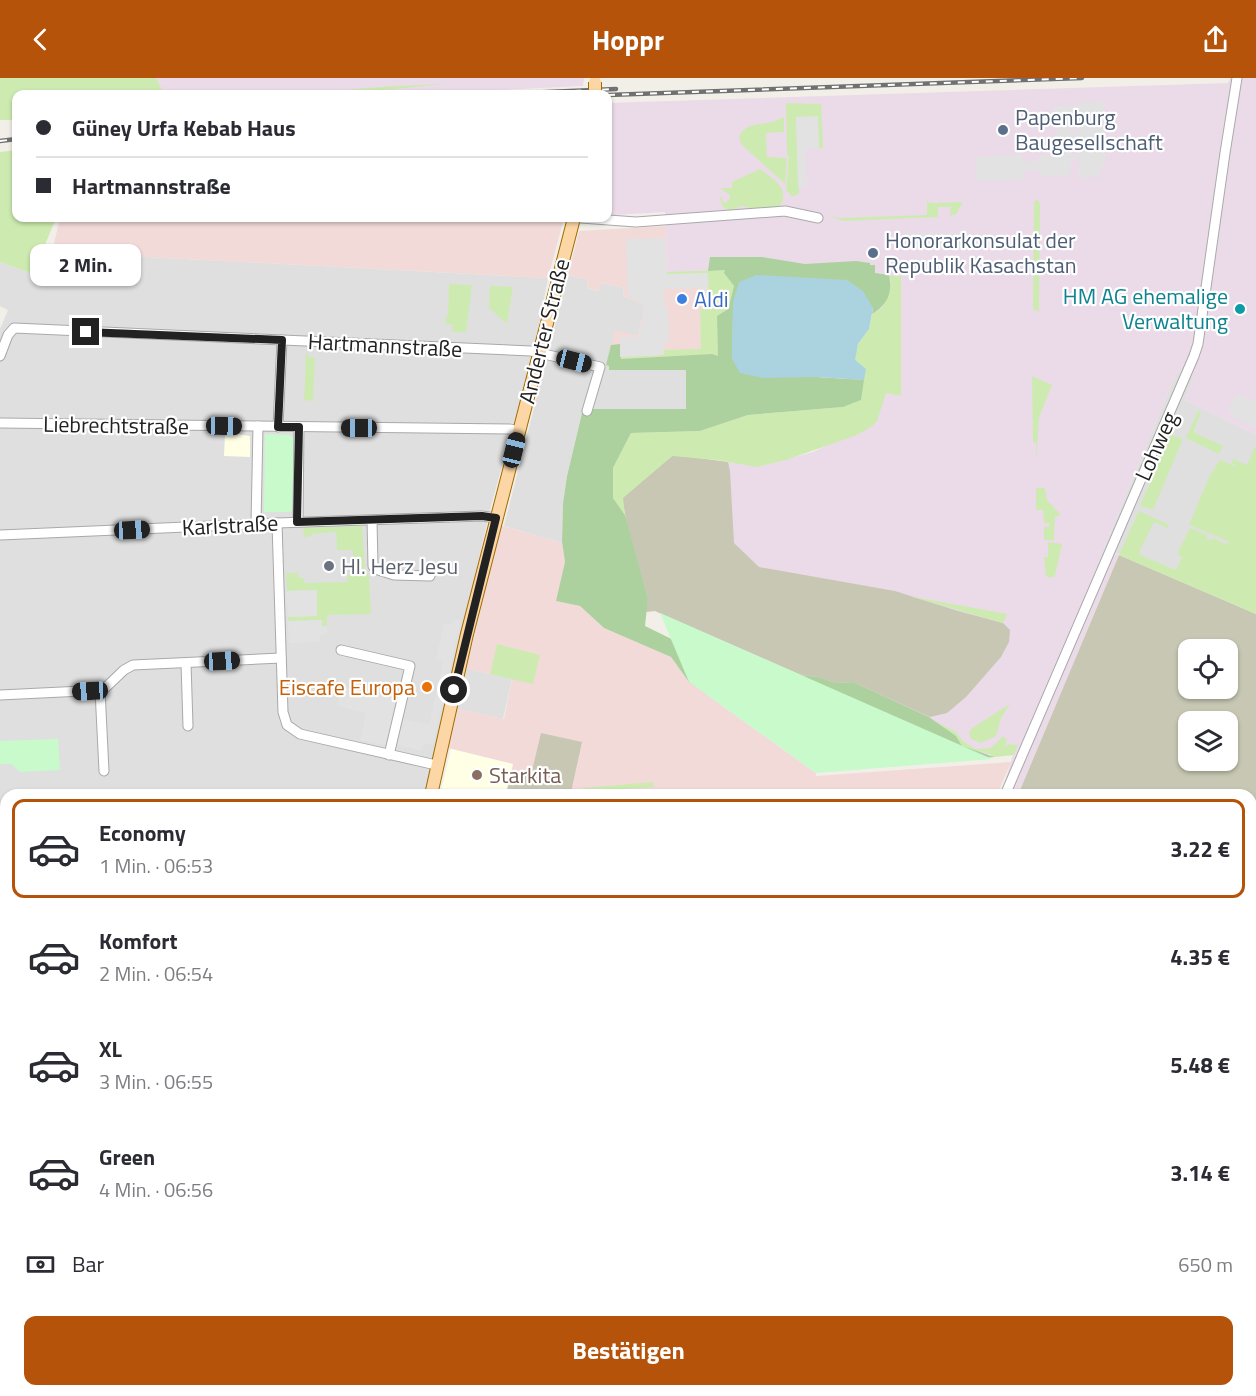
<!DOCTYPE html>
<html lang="de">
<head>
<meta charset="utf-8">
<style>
  :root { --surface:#fff; --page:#f7f7f7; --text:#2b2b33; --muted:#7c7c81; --line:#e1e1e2; --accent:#b45309 }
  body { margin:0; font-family:"Titillium Web",sans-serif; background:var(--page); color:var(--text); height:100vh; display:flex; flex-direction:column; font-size:22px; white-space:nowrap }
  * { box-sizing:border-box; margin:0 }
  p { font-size:20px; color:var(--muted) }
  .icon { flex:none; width:33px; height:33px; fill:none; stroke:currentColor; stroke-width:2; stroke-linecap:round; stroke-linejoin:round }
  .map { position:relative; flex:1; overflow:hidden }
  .side { position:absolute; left:0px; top:711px; width:1257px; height:608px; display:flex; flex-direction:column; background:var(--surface); border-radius:18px 18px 0 0; box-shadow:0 2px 4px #0004 }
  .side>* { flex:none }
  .top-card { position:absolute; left:12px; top:12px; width:600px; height:132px; border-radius:12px; box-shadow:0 2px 4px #0004; display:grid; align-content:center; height:132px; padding:0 24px; background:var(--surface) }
  .fabs { position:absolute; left:1178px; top:561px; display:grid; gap:12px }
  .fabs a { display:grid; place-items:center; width:60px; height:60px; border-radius:12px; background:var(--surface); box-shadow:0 2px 4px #0004; font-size:30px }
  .end { position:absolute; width:27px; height:27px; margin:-14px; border:8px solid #222; background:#fff; box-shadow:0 0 0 3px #fff }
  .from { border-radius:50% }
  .bubble { position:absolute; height:42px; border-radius:12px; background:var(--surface); box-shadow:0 2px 4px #0004; font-size:20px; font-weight:700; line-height:42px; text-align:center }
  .car { position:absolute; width:18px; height:36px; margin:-18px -9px; border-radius:8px; box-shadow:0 0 4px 2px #0007; background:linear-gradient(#222 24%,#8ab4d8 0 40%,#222 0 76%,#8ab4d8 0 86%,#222 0) }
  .top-card b { display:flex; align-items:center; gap:21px; height:57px; font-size:22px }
  .top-card b+b { border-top:2px solid var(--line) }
  .top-card i { width:15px; height:15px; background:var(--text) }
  ul { padding:10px 0 0; list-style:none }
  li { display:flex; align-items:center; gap:18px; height:99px; margin:0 12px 9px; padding:0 12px; border:3px solid transparent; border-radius:12px }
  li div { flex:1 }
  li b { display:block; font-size:22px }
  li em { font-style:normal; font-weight:700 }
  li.active { border-color:var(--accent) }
  li>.icon { width:54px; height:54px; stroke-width:1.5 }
  .pay { display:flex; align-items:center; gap:15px; height:66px; padding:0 24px; font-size:22px }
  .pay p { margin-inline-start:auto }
  .primary-button { display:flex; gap:12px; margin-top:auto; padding:12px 24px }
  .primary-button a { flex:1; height:69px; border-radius:12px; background:var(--accent); color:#fff; font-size:24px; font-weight:700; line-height:69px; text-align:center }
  header { display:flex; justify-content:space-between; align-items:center; height:78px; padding:0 24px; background:var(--accent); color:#fff; font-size:27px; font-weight:700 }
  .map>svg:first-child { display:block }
</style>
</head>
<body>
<header><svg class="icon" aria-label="back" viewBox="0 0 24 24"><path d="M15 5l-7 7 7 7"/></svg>Hoppr<svg class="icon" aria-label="share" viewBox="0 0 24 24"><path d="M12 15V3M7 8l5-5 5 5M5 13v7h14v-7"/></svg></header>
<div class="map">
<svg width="1256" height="1318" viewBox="0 0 1256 1318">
  <rect width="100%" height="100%" fill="#f2efe9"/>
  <g fill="#e0dfdf">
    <path d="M 52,174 L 548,200 L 535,268 L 491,428 L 425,717 L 6,717 L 6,902 L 0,902 L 0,251 L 8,232 L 0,228 L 0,184 L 33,196 Z"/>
    <path d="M 568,197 L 588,202 L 587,210 L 598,213 L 601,205 L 624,210 L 623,218 L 645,227 L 638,258 L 615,253 L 609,291 L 686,292 L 686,331 L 583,331 L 567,398 L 563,425 L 562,465 L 504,448 Z"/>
    <path d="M 1177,293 L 1194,299 L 1185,322 L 1256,357 L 1256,412 L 1204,513 L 1104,470 Z"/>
    <path d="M 464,590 L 512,601 L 503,641 L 454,630 Z"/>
    <path d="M 0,1105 L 6,1114 L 6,1312 L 139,1312 L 142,1318 L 0,1318 Z"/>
    <path d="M 418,1312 L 419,1318 L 294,1318 L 291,1313 Z"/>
  </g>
  <g fill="#f2dad9">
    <path d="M 60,140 L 564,140 L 548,200 L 52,174 Z"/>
    <path d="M 666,148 L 668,195 L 725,192 L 718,279 L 609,292 L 609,288 L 606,287 L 615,252 L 638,258 L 645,227 L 623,218 L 624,210 L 601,205 L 599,213 L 587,210 L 588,202 L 568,197 L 579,153 Z"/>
    <path d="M 499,447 L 562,465 L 565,484 L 557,523 L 580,528 L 604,550 L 671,579 L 689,604 L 816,695 L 816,698 L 1011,684 L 997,717 L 543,717 L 571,714 L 531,697 L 511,693 L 512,686 L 445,669 L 454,630 L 504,641 L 512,601 L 464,590 Z"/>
  </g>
  <g fill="#ebdbe8">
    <path d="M 146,0 L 584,0 L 583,8 L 497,12 L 443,16 L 145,16 Z"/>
    <path d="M 1230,0 L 1256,0 L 1256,357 L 1185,322 L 1194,299 L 1177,293 L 1104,470 L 1119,477 L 1018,717 L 1001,717 L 1014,673 L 982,677 L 655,533 L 645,534 L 627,447 L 634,411 L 665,384 L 686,379 L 761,388 L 813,374 L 873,345 L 866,291 L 873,230 L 668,195 L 665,134 L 615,137 L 608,135 L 608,25 L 1228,5 Z"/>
    <path d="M 1251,1081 L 1256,1092 L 1256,1318 L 1217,1318 L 1214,1313 L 1251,1312 Z"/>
    <path d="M 918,1312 L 921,1318 L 459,1318 L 457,1313 Z"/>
  </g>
  <g fill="#ffffe5">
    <path d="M 237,356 L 250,358 L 250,379 L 224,378 L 225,357 Z"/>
    <path d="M 451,671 L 513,686 L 506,717 L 440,717 Z"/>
  </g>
  <g fill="#c7c7b4" fill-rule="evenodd">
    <path d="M 676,377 L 728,384 L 730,393 L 734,465 L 759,489 L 895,513 L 958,533 L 1003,545 L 1010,552 L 1009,564 L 1001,579 L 966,619 L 947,635 L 930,639 L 853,604 L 837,605 L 818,599 L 801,597 L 655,533 L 645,534 L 648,520 L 627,447 L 622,420 L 672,378 Z"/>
    <path d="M 1119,477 L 1256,536 L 1256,815 L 1251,816 L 1251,717 L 1018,717 ZM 1188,572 L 1227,572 L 1227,610 L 1188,610 ZM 1188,644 L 1227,644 L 1227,682 L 1188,682 Z"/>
    <path d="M 541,655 L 582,664 L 571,714 L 506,717 L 511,693 L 531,697 Z"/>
    <path d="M 1256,863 L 1256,1037 L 1251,1027 L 1251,864 Z"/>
  </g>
  <g fill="#cdebb0">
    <path d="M 0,0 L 156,0 L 163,14 L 170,16 L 16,16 L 16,42 L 0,42 Z"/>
    <path d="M 447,6 L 340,16 L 301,16 L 392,8 Z"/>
    <path d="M 786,25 L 821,26 L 823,70 L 819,70 L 818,39 L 796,39 L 799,112 L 799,116 L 791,119 L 791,116 L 786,113 L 789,78 L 787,76 Z"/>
    <path d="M 784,39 L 784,54 L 766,55 L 767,79 L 787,80 L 785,106 L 742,67 L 739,60 C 744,43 762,48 775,43 C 778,42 781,40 784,39 Z"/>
    <path d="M 16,72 L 16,140 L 56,140 L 33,196 L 0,184 L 0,74 Z"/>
    <path d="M 760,91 C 773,100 792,112 779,129 C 772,130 760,133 753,131 C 741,127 742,127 730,133 L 722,128 L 720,119 L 722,119 L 722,123 L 726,125 L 730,120 L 730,117 L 720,110 L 732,110 L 732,104 Z"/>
    <path d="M 1038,122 L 1040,126 L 1039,234 L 1033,231 L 1033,219 L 1034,123 Z"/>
    <path d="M 927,123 L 931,125 L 963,124 L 956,136 L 950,138 L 951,129 L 938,129 L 938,139 L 843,143 L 826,137 L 839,140 L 927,137 Z"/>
    <path d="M 725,192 L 725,196 L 734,208 L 728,231 L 717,238 L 718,279 L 712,276 L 620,281 L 620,279 L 663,277 L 663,272 L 701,271 L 700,231 L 709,231 L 708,195 L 667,197 L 666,194 Z"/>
    <path d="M 889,198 L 901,198 L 901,318 L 886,315 L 877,343 L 871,349 L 857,357 L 786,382 L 757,389 L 717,382 L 672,378 L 623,420 L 625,437 L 613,420 L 613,390 L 631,355 L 700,353 L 748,337 L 843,329 L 858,266 L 869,251 L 872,236 L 882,230 L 891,203 Z"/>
    <path d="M 449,206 L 472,207 L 466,254 L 452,254 L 453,247 L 446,246 L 445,243 L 448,236 Z"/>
    <path d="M 490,208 L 513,209 L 507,246 L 489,230 Z"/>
    <path d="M 306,275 L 308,275 L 308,279 L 315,280 L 313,323 L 304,322 Z"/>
    <path d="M 1032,298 L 1052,307 L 1039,340 L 1036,383 L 1036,365 L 1033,364 Z"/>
    <path d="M 1198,333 L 1201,334 L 1193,354 L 1223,368 L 1219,376 L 1186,360 Z"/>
    <path d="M 1171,357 L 1181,360 L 1182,363 L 1153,432 L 1140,428 Z"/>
    <path d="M 1256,367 L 1256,536 L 1119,477 L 1139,433 L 1169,447 L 1168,450 L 1154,444 L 1139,474 L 1140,477 L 1176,492 L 1182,479 L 1177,476 L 1190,450 L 1207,457 L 1207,461 L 1211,462 L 1213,460 L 1228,467 L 1228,463 L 1189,447 L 1210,397 L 1220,382 L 1238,389 L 1232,385 L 1233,381 L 1247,387 Z"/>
    <path d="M 1036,410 L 1045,410 L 1047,422 L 1061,437 L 1055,439 L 1054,462 L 1044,462 L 1044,447 L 1045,449 L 1049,449 L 1049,445 L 1044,445 L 1043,432 L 1036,432 Z"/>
    <path d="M 362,448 L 365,494 L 369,497 L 371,536 L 327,537 L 327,548 L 322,548 L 322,542 L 288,543 L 288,539 L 305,539 L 317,518 L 316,512 L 287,513 L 286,495 L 298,495 L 298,499 L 304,500 L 304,505 L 347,504 L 348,497 L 354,497 L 356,494 L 356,489 L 353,486 L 353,472 L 337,472 L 336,454 L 312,456 L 312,458 L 304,459 L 303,450 Z"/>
    <path d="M 1048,464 L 1062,466 L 1055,498 L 1050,500 L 1046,498 L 1044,479 L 1048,479 Z"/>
    <path d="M 909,518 L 1007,536 L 1003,545 Z"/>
    <path d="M 497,566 L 540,577 L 533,606 L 490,596 Z"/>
    <path d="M 1010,626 L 1001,640 L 996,658 L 981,665 L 971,661 L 969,654 L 972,650 Z"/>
    <path d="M 936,644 L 955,653 L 963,663 L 975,671 L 991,670 L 1003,658 L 1007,662 L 1005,669 L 1009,666 L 1018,667 L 1014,677 L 995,679 L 985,674 L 973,673 L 962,668 L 956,658 Z"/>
    <path d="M 653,704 L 654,709 L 580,714 L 583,710 Z"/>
    <path d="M 1146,1312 L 1214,1313 L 1217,1318 L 1134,1318 Z"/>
    <path d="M 918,1313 L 1135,1313 L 1122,1318 L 921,1318 Z"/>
  </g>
  <path fill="#add19e" d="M 710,179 L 762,179 L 805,186 L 856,183 L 870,185 L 870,187 L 875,187 L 875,195 L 889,197 C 893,215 887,227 872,236 L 873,230 L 733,247 L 732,281 L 817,299 L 864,302 L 861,322 L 843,329 L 748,337 L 700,353 L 631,355 L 613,390 L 613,420 L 625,437 L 648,520 L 645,548 L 690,570 L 789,596 L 818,599 L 837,605 L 853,604 L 929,639 L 956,658 L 962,668 L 995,679 L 817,693 L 689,604 L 671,579 L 604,550 L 580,528 L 556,523 L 565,484 L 562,464 L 563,425 L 567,398 L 583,331 L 686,331 L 686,292 L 609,292 L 609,288 L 606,287 L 611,267 L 620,266 L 621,281 L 712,276 L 718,278 L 717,238 L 728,231 L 734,208 L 724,195 L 725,192 L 708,193 Z"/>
  <g fill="#c8facc">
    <path d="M 265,356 L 290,357 L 294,360 L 292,432 L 290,434 L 264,434 Z"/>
    <path d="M 660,535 L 992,681 L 816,695 L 689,604 Z"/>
    <path d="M 58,661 L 60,692 L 20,694 L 11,686 L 0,686 L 0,663 Z"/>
  </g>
  <g fill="#e2e2e2">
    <path d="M 1104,24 L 1106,84 L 1097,99 L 1079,100 L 1077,25 Z"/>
    <path d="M 1075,27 L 1076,48 L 1068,49 L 1069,52 L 1076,52 L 1077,72 L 1069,73 L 1070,76 L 1076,76 L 1076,82 L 1070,83 L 1071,97 L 1040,98 L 1039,92 L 1023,93 L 1023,101 L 977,103 L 976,79 L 1022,77 L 1023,84 L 1039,83 L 1039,77 L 1061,77 L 1061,73 L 1055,73 L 1055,53 L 1061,52 L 1060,36 L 1054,35 L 1054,29 Z"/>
    <path d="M 818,38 L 819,70 L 805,71 L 807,109 L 798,109 L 796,39 Z"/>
    <path d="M 907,155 L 965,156 L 964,171 L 906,171 Z"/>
    <path d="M 665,160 L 667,196 L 708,195 L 708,214 L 699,215 L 699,210 L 664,211 L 665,230 L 668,230 L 669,264 L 663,264 L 664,277 L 620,279 L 620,259 L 639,259 L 645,230 L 645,227 L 628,218 L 626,161 Z"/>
    <path d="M 1236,315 L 1256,324 L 1256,350 L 1232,339 L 1234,337 L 1228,333 Z"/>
    <path d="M 317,512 L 317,538 L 288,539 L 286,513 Z"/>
    <path d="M 453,541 L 461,542 L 433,667 L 424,665 L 422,673 L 397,667 L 402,641 L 429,647 L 443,584 L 436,581 L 444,545 L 451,546 Z"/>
    <path d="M 322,542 L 322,548 L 327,548 L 327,556 L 320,557 L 320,564 L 289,565 L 288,543 Z"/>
    <path d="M 342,609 L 399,622 L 389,665 L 385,667 L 360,662 L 366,635 L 337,628 Z"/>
  </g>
  <g fill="#aad3df">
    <path d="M 757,197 L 847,202 L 863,213 L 873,230 L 869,251 L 858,266 L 855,282 L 866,291 L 864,302 L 817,299 L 763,300 L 740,295 L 732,281 L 732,264 L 733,224 L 739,204 Z"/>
    <path d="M 0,974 L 6,982 L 6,1069 L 0,1061 Z"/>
    <path d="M 267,1312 L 271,1318 L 150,1318 L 146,1313 Z"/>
  </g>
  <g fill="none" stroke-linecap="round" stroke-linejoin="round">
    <defs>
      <g id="minor">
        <path d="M 581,140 L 636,144 L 785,133 L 818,140"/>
        <path d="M 0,278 L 8,257 L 14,250 L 531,273 L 600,289 L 587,333"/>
        <path d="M 0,345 L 510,351 L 519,353"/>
        <path d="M 278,349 L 282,262"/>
        <path d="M 372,442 L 373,488 L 375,491 L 394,497 L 430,498"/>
        <path d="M 298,444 L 299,349"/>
        <path d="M 277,445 L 283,634 L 287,647 L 300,656 L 436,687"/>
        <path d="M 256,446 L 258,348"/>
        <path d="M 0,457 L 277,445 L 482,438 L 496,440"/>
        <path d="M 341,572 L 410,588 L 389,677"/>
        <path d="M 186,585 L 188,648"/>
        <path d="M 100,612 L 104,693"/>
        <path d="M 0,617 L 103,612 L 124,592 L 133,587 L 281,580"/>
        <path d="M 660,717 L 688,717"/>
        <path d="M 1005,717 L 1194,278 L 1198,266 L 1225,75 L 1237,0"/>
        <path d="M 0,753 L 6,753"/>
        <path d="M 0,1113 L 6,1121"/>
        <path d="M 0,1207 L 6,1206"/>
        <path d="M 49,1312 L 51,1318"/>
        <path d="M 415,1312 L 415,1318"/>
        <path d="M 709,1312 L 712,1318"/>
        <path d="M 1219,1312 L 1221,1318"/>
      </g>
      <g id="major">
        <path d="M 431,717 L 467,556 L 574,140"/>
        <path d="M 444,1312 L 446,1318"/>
      </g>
    </defs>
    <use href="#minor" stroke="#a9a9a9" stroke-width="11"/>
    <use href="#major" stroke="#a06b00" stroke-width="14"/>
    <use href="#minor" stroke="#fff" stroke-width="9"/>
    <use href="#major" stroke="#fcd6a4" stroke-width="12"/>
    <defs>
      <g id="rail">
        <path d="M 504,16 L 616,11"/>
        <path d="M 608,17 L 1082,0"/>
        <path d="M 0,63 L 16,61"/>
        <path d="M 1251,832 L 1256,831"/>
        <path d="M 1251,848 L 1256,847"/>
        <path d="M 0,922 L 6,923"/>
        <path d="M 0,939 L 6,939"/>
      </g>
    </defs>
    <use href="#rail" stroke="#707070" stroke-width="4.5"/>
    <use href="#rail" stroke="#fff" stroke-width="2" stroke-dasharray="7" stroke-linecap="butt"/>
    <defs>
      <path id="major-bridge" d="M 595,4 L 595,16"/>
    </defs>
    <use href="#major-bridge" stroke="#a06b00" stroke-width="14" stroke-linecap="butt"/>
    <use href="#major-bridge" stroke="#fcd6a4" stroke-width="12"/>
  </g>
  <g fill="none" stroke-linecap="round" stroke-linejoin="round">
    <path stroke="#222" stroke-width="8" d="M 86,254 L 282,262 L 278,349 L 299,349 L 297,444 L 482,438 L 496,440 L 454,612"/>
  </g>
  <g fill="#5c6f8a" stroke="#fff" stroke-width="2">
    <circle cx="1003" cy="52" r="6"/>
    <circle cx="873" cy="175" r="6"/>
  </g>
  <circle fill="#3f7fe0" stroke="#fff" stroke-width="2" cx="682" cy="221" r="6"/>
  <circle fill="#0f9aa8" stroke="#fff" stroke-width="2" cx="1240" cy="231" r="6"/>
  <circle fill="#6b7280" stroke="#fff" stroke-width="2" cx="329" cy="488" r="6"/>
  <circle fill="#e8710a" stroke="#fff" stroke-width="2" cx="427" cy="609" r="6"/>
  <circle fill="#8d6e63" stroke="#fff" stroke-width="2" cx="477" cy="697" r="6"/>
  <g text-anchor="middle" stroke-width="4.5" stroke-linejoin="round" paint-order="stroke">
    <g font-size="22" fill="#4e5e75" stroke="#fff" text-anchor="start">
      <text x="1015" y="47">Papenburg<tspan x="1015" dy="25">Baugesellschaft</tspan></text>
      <text x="885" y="170">Honorarkonsulat der<tspan x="885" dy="25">Republik Kasachstan</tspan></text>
    </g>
    <g font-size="22" fill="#0d838f" stroke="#fff" text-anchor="end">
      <text x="1228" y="226">HM AG ehemalige<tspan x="1228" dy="25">Verwaltung</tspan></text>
    </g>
    <g font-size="22" fill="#366cbe" stroke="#fff" text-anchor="start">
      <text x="694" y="229">Aldi</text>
    </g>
    <g font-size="22" fill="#222" stroke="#fff">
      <text transform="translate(544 253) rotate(-76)" y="8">Anderter Straße</text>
      <text transform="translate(385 267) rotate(3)" y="8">Hartmannstraße</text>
      <text transform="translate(116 347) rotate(1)" y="8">Liebrechtstraße</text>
      <text transform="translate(1156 368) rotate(-66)" y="8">Lohweg</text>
      <text transform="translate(230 447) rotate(-3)" y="8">Karlstraße</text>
    </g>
    <g font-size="22" fill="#5b616d" stroke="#fff" text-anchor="start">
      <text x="341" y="496">Hl. Herz Jesu</text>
    </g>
    <g font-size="22" fill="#c56008" stroke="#fff" text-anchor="end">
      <text x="415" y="617">Eiscafe Europa</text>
    </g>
    <g font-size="22" fill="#785e54" stroke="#fff" text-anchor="start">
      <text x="489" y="705">Starkita</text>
    </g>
  </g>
</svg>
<div class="fabs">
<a><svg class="icon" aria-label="locate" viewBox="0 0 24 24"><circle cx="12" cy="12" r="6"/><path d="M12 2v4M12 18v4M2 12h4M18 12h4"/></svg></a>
<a><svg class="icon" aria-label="layers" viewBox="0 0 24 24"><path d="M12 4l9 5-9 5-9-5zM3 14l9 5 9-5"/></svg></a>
</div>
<i class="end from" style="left:454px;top:612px"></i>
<i class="end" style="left:86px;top:254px"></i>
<div class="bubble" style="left:30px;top:166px;width:111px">2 Min.</div>
<i class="car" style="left:574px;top:283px;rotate:104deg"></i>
<i class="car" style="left:224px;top:348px;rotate:91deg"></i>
<i class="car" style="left:359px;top:350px;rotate:270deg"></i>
<i class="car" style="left:514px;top:372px;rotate:14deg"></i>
<i class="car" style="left:132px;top:452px;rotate:87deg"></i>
<i class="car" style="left:222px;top:583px;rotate:87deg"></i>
<i class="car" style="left:90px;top:613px;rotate:267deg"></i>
<div class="top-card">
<b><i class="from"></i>Güney Urfa Kebab Haus</b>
<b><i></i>Hartmannstraße</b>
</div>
<section class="side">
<ul>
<li class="active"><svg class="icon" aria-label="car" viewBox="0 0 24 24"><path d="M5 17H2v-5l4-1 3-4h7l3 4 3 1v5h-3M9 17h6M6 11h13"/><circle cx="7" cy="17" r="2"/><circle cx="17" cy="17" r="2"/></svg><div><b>Economy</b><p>1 Min. · 06:53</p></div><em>3.22 €</em></li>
<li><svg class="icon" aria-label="car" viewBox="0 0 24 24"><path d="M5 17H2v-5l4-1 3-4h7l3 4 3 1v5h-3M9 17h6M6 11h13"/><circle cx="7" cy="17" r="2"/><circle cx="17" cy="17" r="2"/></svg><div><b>Komfort</b><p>2 Min. · 06:54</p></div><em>4.35 €</em></li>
<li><svg class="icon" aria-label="car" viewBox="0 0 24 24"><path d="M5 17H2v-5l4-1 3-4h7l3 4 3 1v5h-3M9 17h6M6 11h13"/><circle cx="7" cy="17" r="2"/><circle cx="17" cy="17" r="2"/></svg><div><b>XL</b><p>3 Min. · 06:55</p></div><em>5.48 €</em></li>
<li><svg class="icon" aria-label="car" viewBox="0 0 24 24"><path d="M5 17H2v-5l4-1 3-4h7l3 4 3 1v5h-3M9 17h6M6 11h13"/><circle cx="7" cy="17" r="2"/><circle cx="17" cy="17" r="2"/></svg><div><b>Green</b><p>4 Min. · 06:56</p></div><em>3.14 €</em></li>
</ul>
<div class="pay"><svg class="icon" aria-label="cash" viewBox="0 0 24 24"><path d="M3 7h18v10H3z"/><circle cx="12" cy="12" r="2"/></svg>Bar<p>650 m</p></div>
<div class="primary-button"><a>Bestätigen</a></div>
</section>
</div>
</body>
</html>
